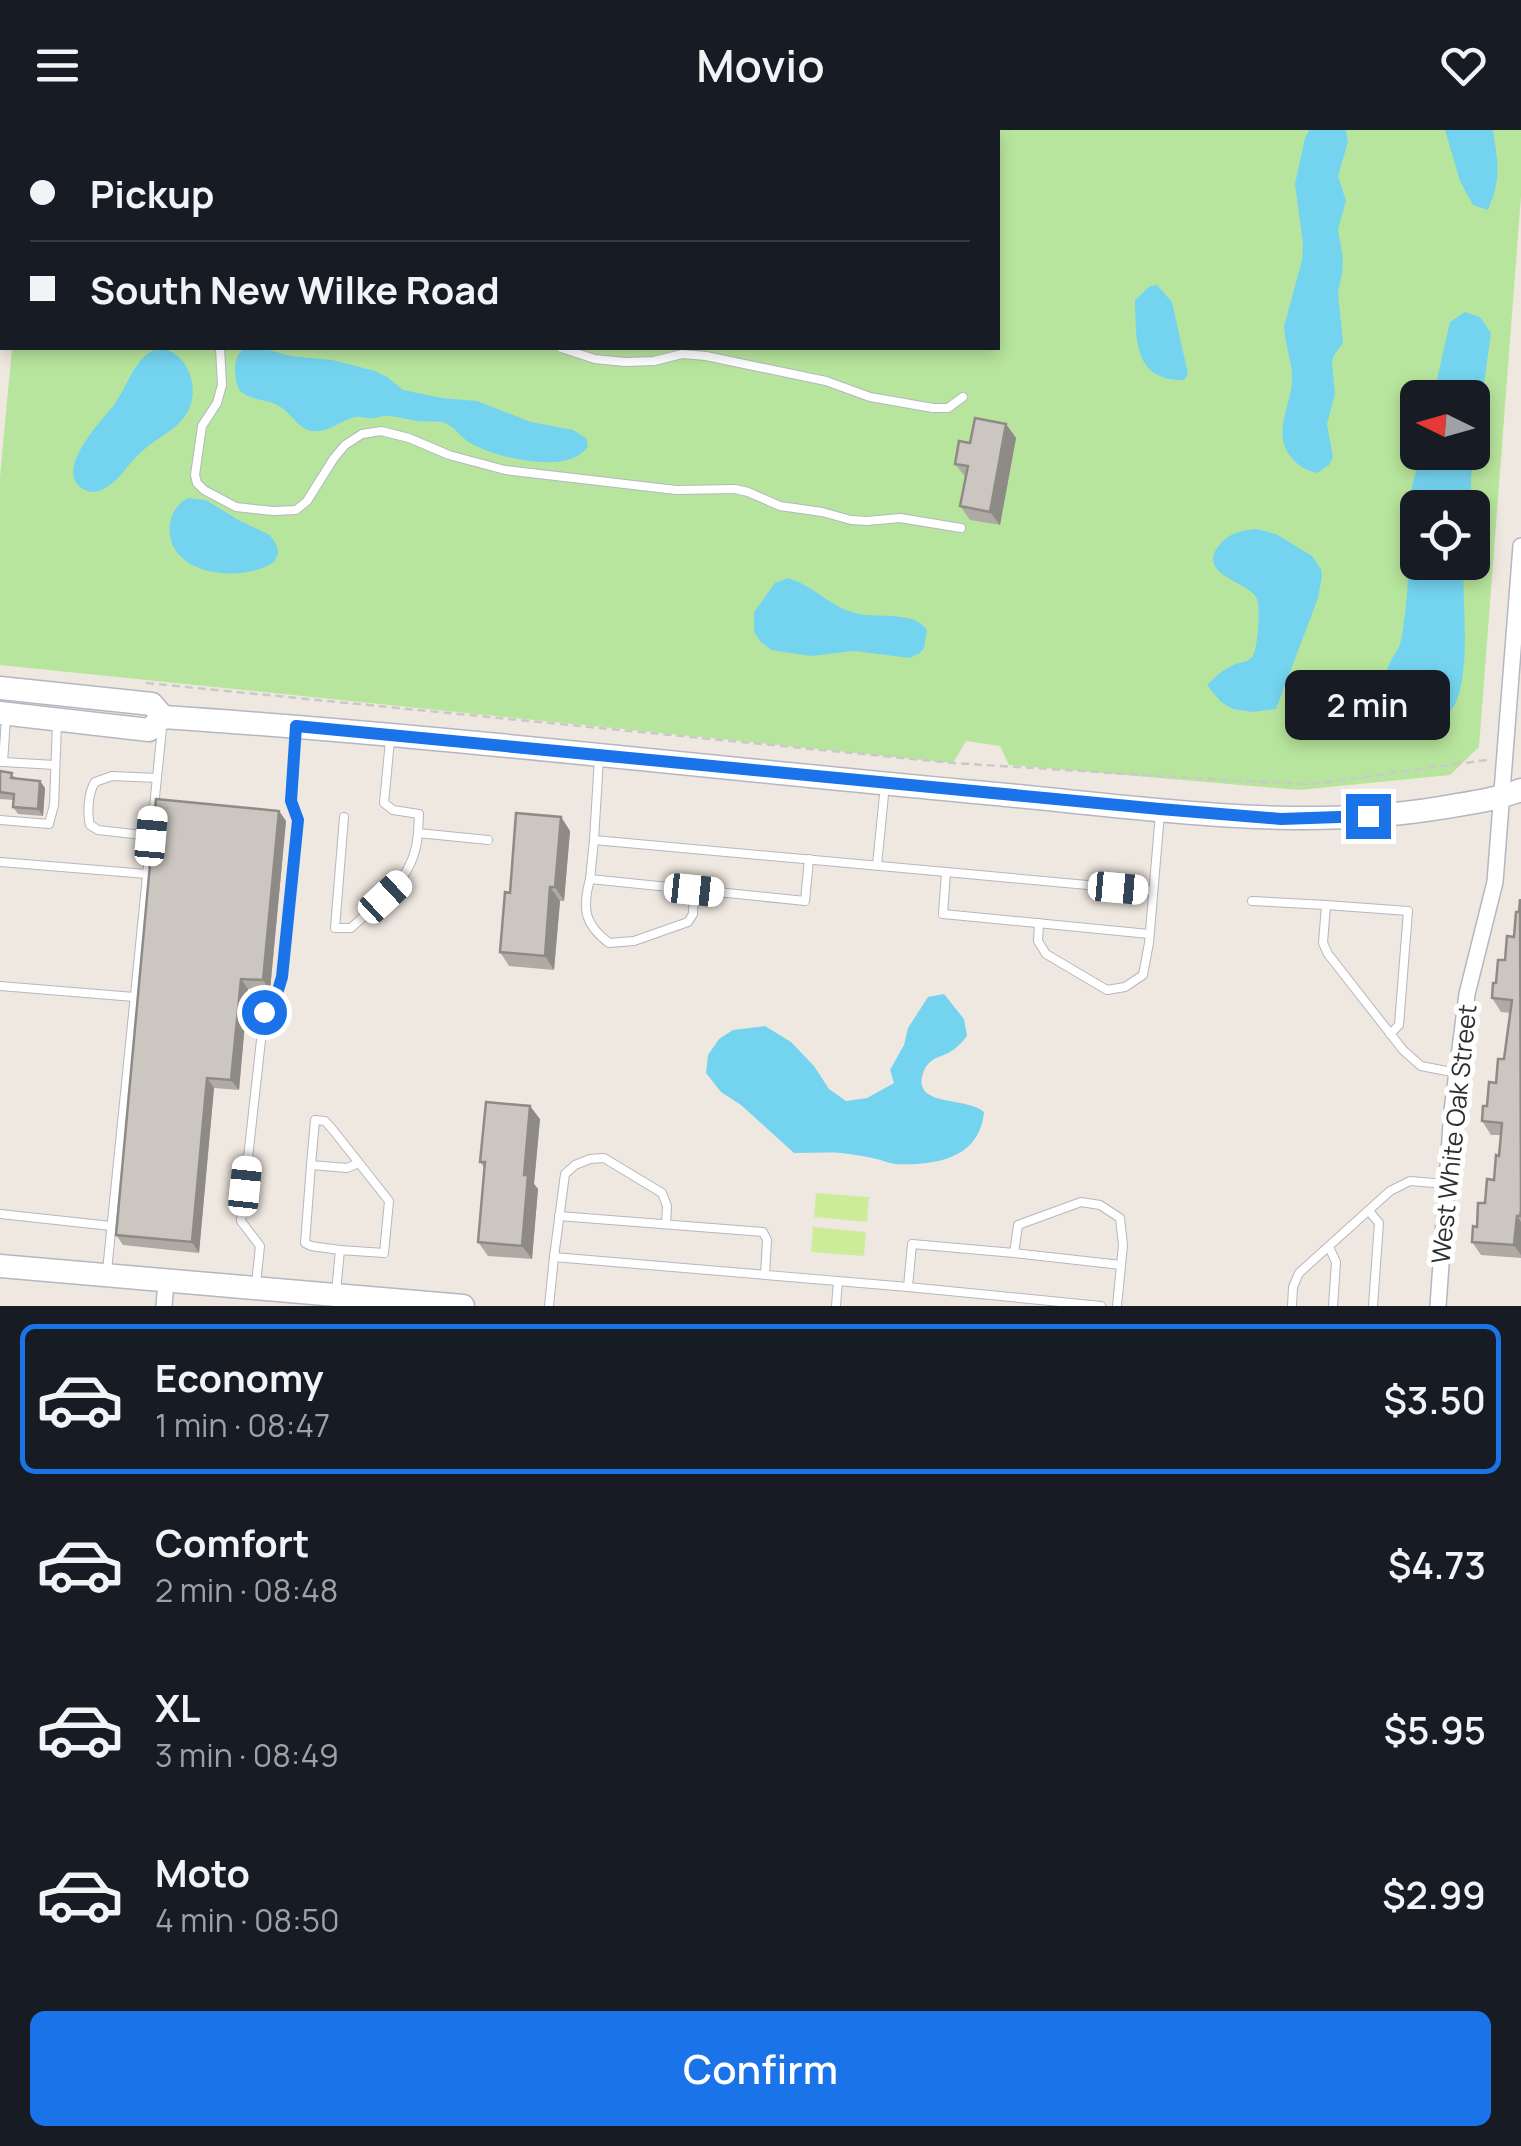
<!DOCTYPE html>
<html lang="en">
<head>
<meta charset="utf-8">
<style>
  :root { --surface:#171b24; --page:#242831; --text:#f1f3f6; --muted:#9ea1a6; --line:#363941; --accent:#1a73e8 }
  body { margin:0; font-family:Manrope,sans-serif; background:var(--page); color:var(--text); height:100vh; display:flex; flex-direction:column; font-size:38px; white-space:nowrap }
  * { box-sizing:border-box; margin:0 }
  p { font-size:32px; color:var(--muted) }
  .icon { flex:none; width:55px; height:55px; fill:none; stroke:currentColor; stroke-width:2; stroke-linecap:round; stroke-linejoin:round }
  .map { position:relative; height:1176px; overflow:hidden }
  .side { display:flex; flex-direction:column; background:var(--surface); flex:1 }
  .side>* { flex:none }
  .hud { position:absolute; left:0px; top:0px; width:1000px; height:220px; box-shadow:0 5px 15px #0003; display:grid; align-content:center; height:220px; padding:0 30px; background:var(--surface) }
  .needle { width:65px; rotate:275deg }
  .controls { position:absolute; left:1400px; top:250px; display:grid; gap:20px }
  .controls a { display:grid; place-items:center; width:90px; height:90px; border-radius:15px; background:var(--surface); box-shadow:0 5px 15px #0003; font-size:50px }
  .end { position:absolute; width:45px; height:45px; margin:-22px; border:12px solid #1a73e8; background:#fff; box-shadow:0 0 0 5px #fff }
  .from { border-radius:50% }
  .bubble { position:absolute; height:70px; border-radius:15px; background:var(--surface); box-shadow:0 5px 15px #0003; font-size:32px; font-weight:600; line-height:70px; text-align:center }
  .car { position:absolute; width:30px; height:60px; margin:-30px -15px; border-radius:12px; box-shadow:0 0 8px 2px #0007; background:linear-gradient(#fff 24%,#345 0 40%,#fff 0 76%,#345 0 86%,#fff 0) }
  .hud b { display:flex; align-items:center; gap:35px; height:95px; font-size:38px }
  .hud b+b { border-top:2px solid var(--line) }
  .hud i { width:25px; height:25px; background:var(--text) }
  ul { padding:18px 0 0; list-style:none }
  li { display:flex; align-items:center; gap:30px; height:150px; margin:0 20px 15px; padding:0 10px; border:5px solid transparent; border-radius:15px }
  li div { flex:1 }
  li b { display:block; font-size:38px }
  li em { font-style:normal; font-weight:600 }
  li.on { border-color:var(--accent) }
  li>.icon { width:90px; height:90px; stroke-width:1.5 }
  .cta { display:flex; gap:20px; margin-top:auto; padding:20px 30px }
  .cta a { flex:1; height:115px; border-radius:15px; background:var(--accent); color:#fff; font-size:40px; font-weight:600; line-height:115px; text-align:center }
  header { display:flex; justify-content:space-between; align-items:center; height:130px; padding:0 30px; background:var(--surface); font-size:45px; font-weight:600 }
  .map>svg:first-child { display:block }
</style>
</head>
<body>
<header><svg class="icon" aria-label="menu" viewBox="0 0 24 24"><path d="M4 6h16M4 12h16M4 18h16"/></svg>Movio<svg class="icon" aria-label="heart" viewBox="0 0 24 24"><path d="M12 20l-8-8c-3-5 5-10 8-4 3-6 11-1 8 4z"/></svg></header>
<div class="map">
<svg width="1521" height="1176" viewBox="0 0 1521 1176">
  <rect width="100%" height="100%" fill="#efe8e0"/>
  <g fill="#b8e59d" fill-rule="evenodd">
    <path d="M 32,0 L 540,0 L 568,2 L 32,2 Z"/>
    <path d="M 900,0 L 1521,0 L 1521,66 L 1479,617 L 1450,645 L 1299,660 L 1009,635 L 1000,616 L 966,611 L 953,633 L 0,535 L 0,347 L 12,218 L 998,218 L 998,2 L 899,2 ZM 1418,268 L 1472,268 L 1472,322 L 1418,322 ZM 1418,378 L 1472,378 L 1472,432 L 1418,432 Z"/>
  </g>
  <g fill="#ccec99">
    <path d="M 816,1063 L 869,1067 L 867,1092 L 814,1087 Z"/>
    <path d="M 813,1097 L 866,1102 L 864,1126 L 811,1122 Z"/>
  </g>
  <g fill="#74d4f0">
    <path d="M 1309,0 L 1346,0 L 1348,12 L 1338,46 L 1346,71 L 1338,99 L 1343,129 L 1342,144 L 1338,162 L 1343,213 L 1334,225 L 1332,233 L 1335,264 L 1327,294 L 1333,327 L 1329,335 L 1317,343 C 1307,341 1298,336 1291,327 C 1272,303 1290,278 1292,252 C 1293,233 1285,216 1284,197 L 1302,130 L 1303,114 L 1295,54 L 1305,8 Z"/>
    <path d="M 1445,0 L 1493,0 C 1498,35 1502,46 1488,80 L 1473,75 L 1460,51 Z"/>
    <path d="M 1157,155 L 1172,172 L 1188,244 L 1184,250 C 1133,251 1136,209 1135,170 L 1150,156 Z"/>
    <path d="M 1465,182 L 1480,187 L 1491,203 L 1471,347 L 1471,377 L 1418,378 L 1418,432 L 1464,433 C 1460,465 1479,583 1436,590 C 1427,591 1414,588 1407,582 C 1399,575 1390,559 1387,549 C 1384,535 1396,526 1400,514 C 1402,507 1403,498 1404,491 C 1410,452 1408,414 1409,375 C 1410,358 1417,340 1421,323 L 1472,322 L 1472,268 L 1433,267 L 1450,192 Z"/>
    <path d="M 160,218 C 189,222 202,261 186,285 C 175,301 153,310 139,324 C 128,334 120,349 107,357 C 100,361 93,364 85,360 C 51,342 101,292 113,276 C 128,257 134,225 160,218 Z"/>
    <path d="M 245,218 L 262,218 L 290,226 L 332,230 L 375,241 L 387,247 L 403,260 L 442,268 L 477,271 L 531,292 L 573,300 L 586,308 L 588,316 C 570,346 497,328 472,314 C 460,308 454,294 441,292 C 434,291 426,292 418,291 C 408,290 398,286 387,286 C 375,286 383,288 372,288 C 367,289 362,286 356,287 C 342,289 330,303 312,301 C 299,299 292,285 282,278 C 269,268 252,272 240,261 C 233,248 232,226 245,218 Z"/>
    <path d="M 188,368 L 206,370 L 240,391 L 270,405 L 277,416 L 278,424 L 274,432 C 242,454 163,446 170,393 C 172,382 178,373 188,368 Z"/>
    <path d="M 1257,399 L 1276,404 L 1312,426 L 1321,439 L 1322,446 L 1318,468 L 1276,579 L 1253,582 L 1233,579 L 1221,572 L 1207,555 C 1214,548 1222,540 1231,536 C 1238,532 1247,533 1252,527 C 1258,520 1261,474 1256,467 C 1247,451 1193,444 1221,413 C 1231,402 1244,400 1257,399 Z"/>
    <path d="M 788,448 C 815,456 830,478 859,484 C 880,488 915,481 927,500 L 924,518 L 920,523 L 910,528 L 854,521 L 811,526 L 771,520 L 761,512 L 754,502 L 754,482 L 775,453 Z"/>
    <path d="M 944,864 L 964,889 L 967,906 C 962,912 957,918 950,922 C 943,926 935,927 929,933 C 925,937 923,942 922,947 C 916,977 968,967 984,982 C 980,1029 934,1036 895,1034 C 887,1033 880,1029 872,1028 C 863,1026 851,1024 841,1023 C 826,1022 810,1023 794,1023 L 741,975 L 721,962 L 706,943 L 708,925 L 719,909 L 733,900 L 765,896 L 791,912 L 814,936 L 829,959 L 846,971 L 867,968 L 894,953 L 890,940 L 904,915 L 908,898 L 928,867 Z"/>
  </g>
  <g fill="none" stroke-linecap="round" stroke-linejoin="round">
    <defs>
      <g id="lane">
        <path d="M 220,218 L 222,255 L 217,273 L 202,296 L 195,345 L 197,353 L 204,360 L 236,377 L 273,381 L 296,380 L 307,371 L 334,328 L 345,315 L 362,304 L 381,301 L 409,308 L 449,325 L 505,340 L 676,360 L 735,359 L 748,362 L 780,376 L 822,382 L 851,390 L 867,391 L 900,388 L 961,398"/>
        <path d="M 561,218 L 595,229 L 625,232 L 654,231 L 682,224 L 706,226 L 826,251 L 870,267 L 933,278 L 948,278 L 963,267"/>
        <path d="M 390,610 L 384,673 L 393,680 L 419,684 L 418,703 L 488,710"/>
        <path d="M 599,628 L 594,710 L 946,742"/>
        <path d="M 0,632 L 3,632 L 6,589"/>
        <path d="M 3,632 L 55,635"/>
        <path d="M 344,687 L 335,798 L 351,798 C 382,769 415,749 418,703"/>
        <path d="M 0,690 L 49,694 L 54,675 L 57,593"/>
        <path d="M 151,706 L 98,700 L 90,695 C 87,683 88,663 95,652 L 112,646 L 157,648"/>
        <path d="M 594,710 L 590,749 L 805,771 L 809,729"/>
        <path d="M 0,732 L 147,744"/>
        <path d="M 877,735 L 885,655"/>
        <path d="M 590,749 C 582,779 584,794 609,813 L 634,811 L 688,792 L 693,784 L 694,760"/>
        <path d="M 1252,771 L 1326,775 L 1323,813 L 1328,824 L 1403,920 L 1421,936 L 1457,943"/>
        <path d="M 1326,775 L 1408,781 L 1399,895 L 1390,904"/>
        <path d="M 1039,793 L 1038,811 L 1046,824 L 1107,860 L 1125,857 L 1143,845 L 1149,813 L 1160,683"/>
        <path d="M 1149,804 L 943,784 L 946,742 L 1153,761"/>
        <path d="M 0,856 L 134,867"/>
        <path d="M 311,1035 L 305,1113 L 311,1116 L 340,1120"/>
        <path d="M 1369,1081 L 1379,1093 L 1373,1176"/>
        <path d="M 0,1084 L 111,1096"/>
        <path d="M 559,1086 L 763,1102 L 767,1110 L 765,1145"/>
        <path d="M 1329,1117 L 1336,1132 L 1333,1176"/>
        <path d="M 1014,1123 L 1121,1135"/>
        <path d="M 554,1127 L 565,1044 L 575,1035 L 590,1029 L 604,1028 L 662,1063 L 667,1076 L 666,1094"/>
        <path d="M 107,1141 L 162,598"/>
        <path d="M 256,1154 L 260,1116 L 241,1091 L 264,883 L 276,867 L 282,847 L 298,690 L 291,671 L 296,602"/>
        <path d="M 908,1157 L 1101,1176"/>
        <path d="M 336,1162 L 340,1120 L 384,1123 L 389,1071 L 333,1000 L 325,991 L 315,990 L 311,1035 L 347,1038 L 359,1033"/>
        <path d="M 549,1176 L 554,1127 L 908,1157 L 912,1114 L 1014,1123 L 1018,1095 L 1081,1072 L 1100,1075 L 1120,1088 L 1123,1115 L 1117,1176"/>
        <path d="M 836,1176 L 838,1151"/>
        <path d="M 1292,1176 L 1293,1157 L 1299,1143 L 1390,1061 L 1410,1051 L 1446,1054"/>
      </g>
      <g id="street">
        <path d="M 164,1176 L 166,1151"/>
        <path d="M 1438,1176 L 1452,981 L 1467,864 L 1495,752 L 1521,416"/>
      </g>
      <g id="secondary">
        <path d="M 11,2 L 11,0"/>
        <path d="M 0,126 L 2,100"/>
        <path d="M 0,558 L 152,574 L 163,587"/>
        <path d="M 0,583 L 149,600 L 163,587 C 434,605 704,637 974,662 C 1127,675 1288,703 1440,678 C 1468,673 1495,670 1521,660"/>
        <path d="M 0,1136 L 463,1176"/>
      </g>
    </defs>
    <use href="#lane" stroke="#b4b7c1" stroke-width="10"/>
    <use href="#street" stroke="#b4b7c1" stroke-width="18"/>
    <use href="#secondary" stroke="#b4b7c1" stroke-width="25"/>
    <g stroke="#c9c9c9" stroke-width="2.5" stroke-dasharray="8 5" stroke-linecap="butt">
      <path d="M 607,0 L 632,2"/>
      <path d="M 897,2 L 897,0"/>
      <path d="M 146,553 L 953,633 L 1241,651 L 1311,654 L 1487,630"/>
    </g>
    <use href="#lane" stroke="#fff" stroke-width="8"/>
    <use href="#street" stroke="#fff" stroke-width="15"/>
    <use href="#secondary" stroke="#fff" stroke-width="22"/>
  </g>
  <g fill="#afaaa4">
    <path d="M 1006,294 L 1016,308 L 1000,395 L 970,390 L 960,376 L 966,348 L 955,334 L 970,313 Z"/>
    <path d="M 0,641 L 45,658 L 43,686 L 18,684 L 13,677 L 14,670 L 0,669 Z"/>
    <path d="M 279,681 L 286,691 L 270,860 L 248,859 L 239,960 L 214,958 L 199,1123 L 123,1115 L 116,1105 Z"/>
    <path d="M 561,687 L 570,701 L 564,771 L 560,771 L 554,840 L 509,836 L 500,822 L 510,763 Z"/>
    <path d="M 1521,769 L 1521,1128 L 1481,1125 L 1472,1112 L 1494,1050 L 1501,1005 L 1491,1005 L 1482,991 L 1504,929 L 1511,883 L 1501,882 L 1492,868 L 1514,807 Z"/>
    <path d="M 540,989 L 534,1054 L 538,1059 L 532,1129 L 488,1126 L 478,1112 L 485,1038 L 480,1032 Z"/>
  </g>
  <g fill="#8e8b86">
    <path d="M 1006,294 L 1016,308 L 1000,395 L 990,382 Z"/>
    <path d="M 40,651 L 45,658 L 43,686 L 38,679 Z"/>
    <path d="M 279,681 L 286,691 L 270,860 L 263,850 Z"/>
    <path d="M 561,687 L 570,701 L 564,771 L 555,757 Z"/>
    <path d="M 550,757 L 560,771 L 554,840 L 545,826 Z"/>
    <path d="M 241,849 L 248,859 L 239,960 L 231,950 Z"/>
    <path d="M 207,948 L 214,958 L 199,1123 L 192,1112 Z"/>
    <path d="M 530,976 L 540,989 L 534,1054 L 538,1059 L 532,1129 L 522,1116 L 524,1045 Z"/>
    <path d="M 1517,1086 L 1521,1092 L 1521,1125 L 1514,1115 Z"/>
  </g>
  <g fill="#cbc6bf" stroke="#8e8b86" stroke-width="2.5">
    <path d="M 975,288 L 1006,294 L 990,382 L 960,376 L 968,336 L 955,334 L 959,311 L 970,313 Z"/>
    <path d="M 0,641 L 12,643 L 11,648 L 40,651 L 38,679 L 13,677 L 14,664 L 0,662 Z"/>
    <path d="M 156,669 L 279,681 L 263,850 L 241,849 L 231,950 L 207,948 L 192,1112 L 116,1105 Z"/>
    <path d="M 516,683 L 561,687 L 555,757 L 550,757 L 545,826 L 500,822 L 505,762 L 510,763 Z"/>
    <path d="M 1520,769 L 1521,1080 L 1520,1086 L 1517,1086 L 1514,1115 L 1472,1112 L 1473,1096 L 1477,1097 L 1478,1073 L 1485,1073 L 1487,1049 L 1494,1050 L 1496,1025 L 1499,1026 L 1502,993 L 1482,991 L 1483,976 L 1487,976 L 1489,952 L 1496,953 L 1498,929 L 1504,929 L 1512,870 L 1492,868 L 1493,853 L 1496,853 L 1498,830 L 1505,830 L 1507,806 L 1514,807 L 1516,782 L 1519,782 Z"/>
    <path d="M 486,972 L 530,976 L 524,1045 L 528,1045 L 522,1116 L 478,1112 L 485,1032 L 480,1032 Z"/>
  </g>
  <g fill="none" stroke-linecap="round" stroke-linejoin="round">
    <path stroke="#1a73e8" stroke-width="12" d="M 264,882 L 276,867 L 282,847 L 298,690 L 291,671 L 296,596 L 1160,679 L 1281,689 L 1368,686"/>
  </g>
  <g text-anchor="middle" stroke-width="10" stroke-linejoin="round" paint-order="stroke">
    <g font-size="25" fill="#2e2e2e" stroke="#fff">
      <text transform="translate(1454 1004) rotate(-84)" y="9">West White Oak Street</text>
    </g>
  </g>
</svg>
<div class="controls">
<a><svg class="needle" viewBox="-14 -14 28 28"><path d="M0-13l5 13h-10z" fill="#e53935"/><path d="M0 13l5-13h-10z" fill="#9ea1a6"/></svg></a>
<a><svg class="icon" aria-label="locate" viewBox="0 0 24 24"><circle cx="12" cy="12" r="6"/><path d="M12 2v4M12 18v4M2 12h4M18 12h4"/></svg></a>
</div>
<i class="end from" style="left:264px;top:882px"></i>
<i class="end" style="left:1368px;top:686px"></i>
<div class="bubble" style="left:1285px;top:540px;width:165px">2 min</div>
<i class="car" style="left:151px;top:706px;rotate:5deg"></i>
<i class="car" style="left:1118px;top:758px;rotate:95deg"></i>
<i class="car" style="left:694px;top:760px;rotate:96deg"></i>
<i class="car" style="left:385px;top:767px;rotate:47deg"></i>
<i class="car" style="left:245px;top:1056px;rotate:6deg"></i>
<div class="hud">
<b><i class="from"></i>Pickup</b>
<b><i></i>South New Wilke Road</b>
</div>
</div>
<section class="side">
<ul>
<li class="on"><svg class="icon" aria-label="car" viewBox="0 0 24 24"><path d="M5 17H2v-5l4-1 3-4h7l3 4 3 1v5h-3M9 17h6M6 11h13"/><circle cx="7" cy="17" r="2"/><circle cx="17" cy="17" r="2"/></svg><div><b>Economy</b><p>1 min · 08:47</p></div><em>$3.50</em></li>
<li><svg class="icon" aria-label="car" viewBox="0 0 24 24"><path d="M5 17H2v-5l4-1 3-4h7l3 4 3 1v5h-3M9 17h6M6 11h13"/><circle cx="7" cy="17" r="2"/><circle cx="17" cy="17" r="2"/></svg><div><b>Comfort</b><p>2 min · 08:48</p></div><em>$4.73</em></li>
<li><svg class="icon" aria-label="car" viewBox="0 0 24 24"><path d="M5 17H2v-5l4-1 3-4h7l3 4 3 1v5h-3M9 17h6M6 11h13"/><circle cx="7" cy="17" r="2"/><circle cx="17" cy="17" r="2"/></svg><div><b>XL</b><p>3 min · 08:49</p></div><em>$5.95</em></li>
<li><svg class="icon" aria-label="car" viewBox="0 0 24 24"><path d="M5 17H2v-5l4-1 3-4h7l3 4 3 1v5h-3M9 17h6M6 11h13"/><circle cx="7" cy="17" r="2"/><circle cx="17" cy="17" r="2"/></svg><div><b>Moto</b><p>4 min · 08:50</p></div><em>$2.99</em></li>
</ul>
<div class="cta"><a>Confirm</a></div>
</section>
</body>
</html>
